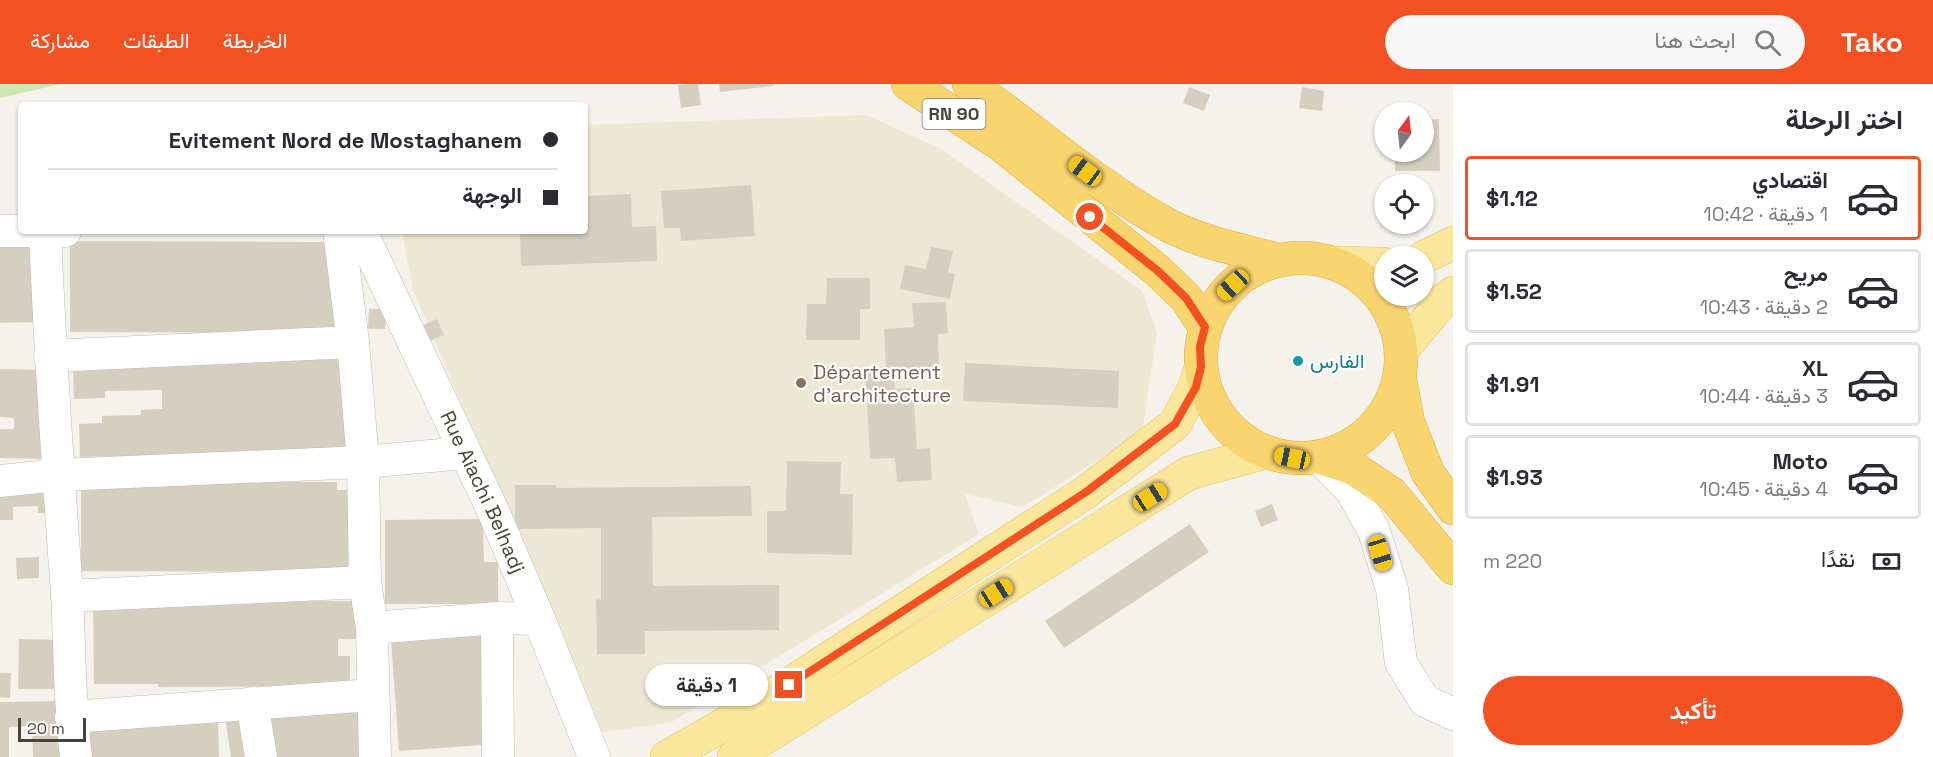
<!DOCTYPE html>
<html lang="ar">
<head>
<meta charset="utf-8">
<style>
  :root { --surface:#fff; --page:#f7f7f7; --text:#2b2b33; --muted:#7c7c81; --line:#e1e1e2; --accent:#f35122 }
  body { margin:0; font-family:"Space Grotesk",Vazirmatn,sans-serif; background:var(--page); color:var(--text); direction:rtl; height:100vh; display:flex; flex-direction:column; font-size:22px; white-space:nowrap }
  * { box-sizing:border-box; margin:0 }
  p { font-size:20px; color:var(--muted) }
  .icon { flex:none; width:33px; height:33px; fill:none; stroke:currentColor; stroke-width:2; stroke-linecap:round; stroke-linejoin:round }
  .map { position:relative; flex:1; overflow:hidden; direction:ltr }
  .sheet { display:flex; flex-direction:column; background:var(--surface); width:480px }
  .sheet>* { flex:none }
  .top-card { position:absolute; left:18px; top:18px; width:570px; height:132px; border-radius:6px; box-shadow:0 2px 4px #0004; direction:rtl; display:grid; align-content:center; height:132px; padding:0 30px; background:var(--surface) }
  .needle { width:39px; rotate:15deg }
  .fabs { position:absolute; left:1374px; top:18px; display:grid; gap:12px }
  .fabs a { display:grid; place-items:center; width:60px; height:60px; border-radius:50%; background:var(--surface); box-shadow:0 2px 4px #0004; font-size:30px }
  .scale { position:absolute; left:18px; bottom:15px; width:68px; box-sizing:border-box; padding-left:6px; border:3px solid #484338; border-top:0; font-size:16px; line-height:21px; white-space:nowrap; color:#484338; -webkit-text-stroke:4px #fff; paint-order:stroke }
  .end { position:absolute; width:27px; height:27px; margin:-14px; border:8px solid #f35122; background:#fff; box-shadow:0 0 0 3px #fff }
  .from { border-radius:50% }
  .bubble { position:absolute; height:42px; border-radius:21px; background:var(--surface); box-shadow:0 2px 4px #0004; font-size:20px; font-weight:600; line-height:42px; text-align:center; direction:rtl }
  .car { position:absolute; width:18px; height:36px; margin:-18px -9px; border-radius:8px; box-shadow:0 0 4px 2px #0007; background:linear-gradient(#f5c518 24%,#345 0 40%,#f5c518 0 76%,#345 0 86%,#f5c518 0) }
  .top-card b { display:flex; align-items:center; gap:21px; height:57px; font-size:22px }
  .top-card b+b { border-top:2px solid var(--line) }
  .top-card i { width:15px; height:15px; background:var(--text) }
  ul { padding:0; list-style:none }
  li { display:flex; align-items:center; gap:18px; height:84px; margin:0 12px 9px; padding:0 18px; border:3px solid var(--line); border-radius:6px }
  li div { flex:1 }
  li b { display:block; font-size:22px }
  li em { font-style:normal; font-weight:600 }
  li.on { border-color:var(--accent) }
  li>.icon { width:54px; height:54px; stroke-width:1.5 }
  h2 { padding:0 30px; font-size:27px; line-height:72px }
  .pay { display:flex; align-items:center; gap:15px; height:66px; padding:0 30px; font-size:22px }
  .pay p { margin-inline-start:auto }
  .primary-button { display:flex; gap:12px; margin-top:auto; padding:12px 30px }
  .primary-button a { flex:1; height:69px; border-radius:36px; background:var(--accent); color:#fff; font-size:24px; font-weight:600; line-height:69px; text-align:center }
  header { display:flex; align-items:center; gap:36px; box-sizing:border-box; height:84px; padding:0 30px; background:var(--accent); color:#fff }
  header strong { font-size:28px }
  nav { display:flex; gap:33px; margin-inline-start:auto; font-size:21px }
  .search { width:420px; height:54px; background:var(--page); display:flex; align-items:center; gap:15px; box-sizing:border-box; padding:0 21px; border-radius:33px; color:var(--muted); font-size:22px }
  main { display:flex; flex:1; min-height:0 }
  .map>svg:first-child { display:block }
</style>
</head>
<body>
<header>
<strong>Tako</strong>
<div class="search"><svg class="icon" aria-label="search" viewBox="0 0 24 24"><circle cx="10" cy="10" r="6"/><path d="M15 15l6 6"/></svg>ابحث هنا</div>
<nav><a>الخريطة</a><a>الطبقات</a><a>مشاركة</a></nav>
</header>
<main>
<section class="sheet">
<h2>اختر الرحلة</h2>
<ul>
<li class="on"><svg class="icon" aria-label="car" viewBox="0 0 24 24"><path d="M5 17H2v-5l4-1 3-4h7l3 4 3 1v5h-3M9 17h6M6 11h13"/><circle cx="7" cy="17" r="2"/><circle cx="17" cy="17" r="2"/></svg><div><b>اقتصادي</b><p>1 دقيقة · 10:42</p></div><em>$1.12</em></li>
<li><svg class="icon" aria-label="car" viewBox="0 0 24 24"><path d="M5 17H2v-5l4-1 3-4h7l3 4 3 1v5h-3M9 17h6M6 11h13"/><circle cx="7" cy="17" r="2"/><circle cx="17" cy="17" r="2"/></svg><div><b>مريح</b><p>2 دقيقة · 10:43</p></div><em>$1.52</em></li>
<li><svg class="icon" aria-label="car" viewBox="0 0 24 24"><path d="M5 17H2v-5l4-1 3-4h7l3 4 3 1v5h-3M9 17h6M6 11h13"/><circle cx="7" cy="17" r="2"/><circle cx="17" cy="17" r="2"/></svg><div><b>XL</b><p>3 دقيقة · 10:44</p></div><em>$1.91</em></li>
<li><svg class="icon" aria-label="car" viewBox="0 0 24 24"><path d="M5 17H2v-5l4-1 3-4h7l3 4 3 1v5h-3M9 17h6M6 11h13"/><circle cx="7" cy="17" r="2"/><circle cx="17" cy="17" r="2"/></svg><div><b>Moto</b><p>4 دقيقة · 10:45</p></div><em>$1.93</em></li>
</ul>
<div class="pay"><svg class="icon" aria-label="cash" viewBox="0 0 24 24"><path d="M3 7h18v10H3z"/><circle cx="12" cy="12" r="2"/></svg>نقدًا<p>220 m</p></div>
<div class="primary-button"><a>تأكيد</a></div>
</section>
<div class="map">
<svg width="1453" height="673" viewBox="0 0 1453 673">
  <rect width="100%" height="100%" fill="#f4f2ea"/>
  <path fill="#ede8d4" d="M 866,31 L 941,65 L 1142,207 L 1157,249 L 1142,348 L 1023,423 L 965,410 L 979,450 L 670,639 L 602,648 L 413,206 L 402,147 L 585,147 L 585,41 Z"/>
  <path fill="#cde7b4" d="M 0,0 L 61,0 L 0,14 Z"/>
  <g fill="#d6cfc0">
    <path d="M 687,0 L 698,0 L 701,21 L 681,24 L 678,1 Z"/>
    <path d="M 719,0 L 773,0 L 773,2 L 720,8 Z"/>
    <path d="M 1189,3 L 1210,11 L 1204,27 L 1183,19 Z"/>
    <path d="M 1302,3 L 1324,7 L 1322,27 L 1299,24 Z"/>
    <path d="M 1439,35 L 1440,87 L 1395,87 L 1395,68 L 1424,68 L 1424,36 Z"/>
    <path d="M 751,101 L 755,152 L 681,157 L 680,144 L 664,144 L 661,107 Z"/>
    <path d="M 631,110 L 632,143 L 656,142 L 657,177 L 521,182 L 520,147 L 585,147 L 585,112 Z"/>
    <path d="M 70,157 L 340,158 L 345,249 L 70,248 Z"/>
    <path d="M 44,161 L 36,238 L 0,239 L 0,162 Z"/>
    <path d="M 931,163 L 953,167 L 948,188 L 955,190 L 950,215 L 900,205 L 905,181 L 926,185 Z"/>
    <path d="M 827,194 L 870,194 L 870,225 L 860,225 L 860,256 L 806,256 L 807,220 L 826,220 Z"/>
    <path d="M 946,218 L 948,249 L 938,250 L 939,283 L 893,285 L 895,305 L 913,304 L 917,365 L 930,364 L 932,396 L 897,398 L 895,374 L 870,375 L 865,283 L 886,283 L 884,245 L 914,243 L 912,219 Z"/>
    <path d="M 369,225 L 386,225 L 385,245 L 368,245 Z"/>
    <path d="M 437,235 L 444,251 L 430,257 L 423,241 Z"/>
    <path d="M 346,275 L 349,367 L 80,373 L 79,340 L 102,339 L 102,332 L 141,331 L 141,326 L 162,325 L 162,306 L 105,307 L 105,314 L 74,315 L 73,282 Z"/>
    <path d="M 965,279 L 1119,287 L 1118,324 L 963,317 Z"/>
    <path d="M 0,285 L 41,286 L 47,375 L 0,374 L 0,345 L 14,345 L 14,334 L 0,333 Z"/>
    <path d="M 787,377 L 841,378 L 840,410 L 853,410 L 852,471 L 767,469 L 767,427 L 786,427 Z"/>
    <path d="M 81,398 L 337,398 L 337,406 L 357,406 L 357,488 L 81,487 Z"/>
    <path d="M 515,401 L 556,401 L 556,404 L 751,402 L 752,432 L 652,433 L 653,502 L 779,501 L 779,546 L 645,547 L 645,570 L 597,570 L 596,515 L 601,516 L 601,444 L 515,445 Z"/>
    <path d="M 52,408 L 53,429 L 38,429 L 38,422 L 13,423 L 13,436 L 0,436 L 0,410 Z"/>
    <path d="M 1272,420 L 1278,436 L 1261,443 L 1255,427 Z"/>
    <path d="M 483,435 L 484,478 L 498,478 L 498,520 L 385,520 L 385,436 Z"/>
    <path d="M 1190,440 L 1209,468 L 1064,564 L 1045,537 Z"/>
    <path d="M 39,473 L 39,494 L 17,495 L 16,474 Z"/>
    <path d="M 360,517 L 360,555 L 338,555 L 338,572 L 350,572 L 350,602 L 158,603 L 158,600 L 94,600 L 93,518 Z"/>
    <path d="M 488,548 L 496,660 L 399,667 L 391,555 Z"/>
    <path d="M 19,555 L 61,556 L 60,605 L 18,605 Z"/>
    <path d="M 0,589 L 11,589 L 10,614 L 0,613 Z"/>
    <path d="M 62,617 L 64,673 L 33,673 L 32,642 L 9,643 L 9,673 L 0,673 L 0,618 Z"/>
    <path d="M 270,627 L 362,629 L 361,673 L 269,673 Z"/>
    <path d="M 254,628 L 261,673 L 231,673 L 225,633 Z"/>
    <path d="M 218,638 L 219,673 L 90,673 L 89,641 Z"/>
  </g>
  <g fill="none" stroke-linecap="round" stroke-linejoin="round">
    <defs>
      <g id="minor">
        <path d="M 0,147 L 65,147"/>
        <path d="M 339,147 L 353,258 L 363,378 L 365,498 L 372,544 L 375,673"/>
        <path id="s1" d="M 361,147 L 494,429 L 539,535 L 594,673"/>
        <path d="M 45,148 C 50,269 58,389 67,509 C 70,564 69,618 76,673"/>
        <path d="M 50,272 L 353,258"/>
        <path d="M 1319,373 L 1351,406 L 1374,447 L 1392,505 L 1401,579 L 1425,617 L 1453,630"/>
        <path d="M 0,397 L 58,391 L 363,378 L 464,369"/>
        <path d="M 67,512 L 365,498"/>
        <path d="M 497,534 L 498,673"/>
        <path d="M 372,544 L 497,534 L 539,535"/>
        <path d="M 252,619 L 261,673"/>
        <path d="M 71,633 L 372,611"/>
      </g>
      <g id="major">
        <path d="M 1424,173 L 1453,159"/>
        <path d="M 1336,179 L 1384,180"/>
        <path d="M 1402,266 L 1442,218 L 1453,209"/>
        <path d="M 667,673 L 751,625 L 1086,408 L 1175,340 L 1195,303 L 1201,283"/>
        <path d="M 734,673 L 1189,389 L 1266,368"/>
      </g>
      <g id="highway">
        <path d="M 908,0 L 1000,60 L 1158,187 L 1186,214 L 1205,243"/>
        <path d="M 969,0 C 1036,47 1097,102 1168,141 C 1202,159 1241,166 1278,176"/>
        <circle cx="1301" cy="274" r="100"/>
        <path d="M 1400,295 L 1408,338 L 1428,389 L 1453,424"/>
        <path d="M 1319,373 L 1353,384 L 1392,410 L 1453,484"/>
      </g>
    </defs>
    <use href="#minor" stroke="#c0baad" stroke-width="33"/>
    <use href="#major" stroke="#e0c66c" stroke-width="34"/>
    <use href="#highway" stroke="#d9ab3f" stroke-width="34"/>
    <use href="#minor" stroke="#fff" stroke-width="32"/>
    <use href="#major" stroke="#fbe79c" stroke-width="33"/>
    <use href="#highway" stroke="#f9d570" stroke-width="33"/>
  </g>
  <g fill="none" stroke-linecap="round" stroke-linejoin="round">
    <path stroke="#f35122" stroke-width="8" d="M 789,601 L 1086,408 L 1175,340 L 1196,303 L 1201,283 L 1200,263 L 1205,243 L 1186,214 L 1158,187 L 1090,133"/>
  </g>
  <circle fill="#0f9aa8" stroke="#fff" stroke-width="2" cx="1298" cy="277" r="6"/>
  <circle fill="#8d6e63" stroke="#fff" stroke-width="2" cx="801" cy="299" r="6"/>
  <g text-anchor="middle" stroke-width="4.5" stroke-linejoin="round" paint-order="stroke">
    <rect fill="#fff" stroke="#7f7b74" stroke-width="1.5" x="922.5" y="15" width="63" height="30" rx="4.5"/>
    <g font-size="18" font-weight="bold" fill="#484338">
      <text x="954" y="36">RN 90</text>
    </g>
    <g font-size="20" fill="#0d838f" stroke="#fff" text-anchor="start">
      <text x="1310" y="284">الفارس</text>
    </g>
    <g font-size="20" fill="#785e54" stroke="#fff" text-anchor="start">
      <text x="813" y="295">Département<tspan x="813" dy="23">d'architecture</tspan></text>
    </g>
    <g font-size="20" fill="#484338" stroke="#fff">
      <text dy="7" stroke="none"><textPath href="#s1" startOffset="288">Rue Aiachi Belhadj</textPath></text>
    </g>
  </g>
</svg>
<div class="fabs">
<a><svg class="needle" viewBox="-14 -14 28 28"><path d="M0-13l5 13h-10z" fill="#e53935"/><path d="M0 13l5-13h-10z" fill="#7c7c81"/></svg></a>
<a><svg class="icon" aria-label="locate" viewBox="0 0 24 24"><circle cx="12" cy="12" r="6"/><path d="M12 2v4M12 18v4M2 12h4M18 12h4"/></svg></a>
<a><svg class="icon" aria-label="layers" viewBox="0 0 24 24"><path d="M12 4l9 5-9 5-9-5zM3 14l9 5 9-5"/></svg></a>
</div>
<div class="scale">20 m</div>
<i class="end from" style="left:1090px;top:133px"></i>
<i class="end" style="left:789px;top:601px"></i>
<div class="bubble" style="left:645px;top:580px;width:123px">1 دقيقة</div>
<i class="car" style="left:1085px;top:87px;rotate:307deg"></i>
<i class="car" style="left:1233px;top:201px;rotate:227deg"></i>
<i class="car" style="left:1292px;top:374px;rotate:282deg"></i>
<i class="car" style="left:1150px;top:413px;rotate:58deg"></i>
<i class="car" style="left:1380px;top:469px;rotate:163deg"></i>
<i class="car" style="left:996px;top:509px;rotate:58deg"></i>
<div class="top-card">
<b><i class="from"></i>Evitement Nord de Mostaghanem</b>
<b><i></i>الوجهة</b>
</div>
</div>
</main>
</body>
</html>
